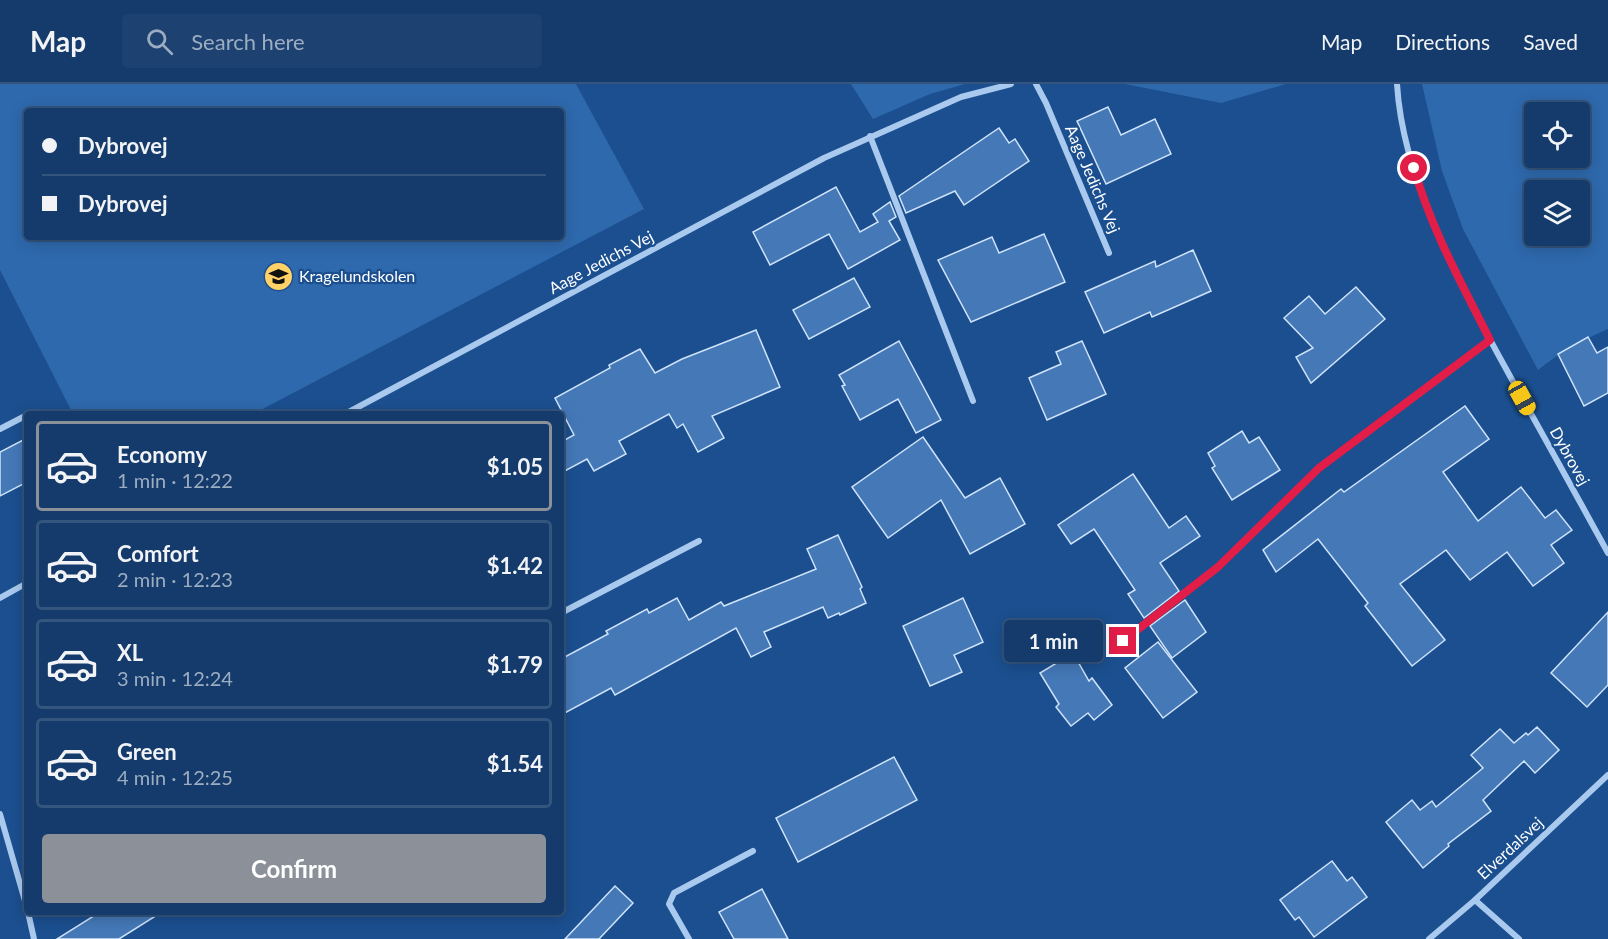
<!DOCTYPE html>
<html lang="en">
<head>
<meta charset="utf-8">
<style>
  :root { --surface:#143b6b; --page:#1d4271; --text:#f1f3f6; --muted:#9dadc1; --line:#33557e; --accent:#8c9099 }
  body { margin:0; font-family:Lato,sans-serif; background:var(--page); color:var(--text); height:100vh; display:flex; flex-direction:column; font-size:22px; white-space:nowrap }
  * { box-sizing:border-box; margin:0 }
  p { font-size:20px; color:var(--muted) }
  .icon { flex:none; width:33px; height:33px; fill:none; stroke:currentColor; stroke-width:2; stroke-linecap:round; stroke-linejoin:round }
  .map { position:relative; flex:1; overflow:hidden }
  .drawer { position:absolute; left:24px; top:327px; width:540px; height:504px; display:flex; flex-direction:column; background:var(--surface); border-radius:6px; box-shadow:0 3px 15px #0003,0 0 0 2px var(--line) }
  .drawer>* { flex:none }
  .top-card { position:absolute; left:24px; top:24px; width:540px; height:132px; border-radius:6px; box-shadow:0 3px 15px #0003,0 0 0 2px var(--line); display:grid; align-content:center; height:132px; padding:0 18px; background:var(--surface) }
  .fabs { position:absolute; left:1524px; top:18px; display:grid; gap:12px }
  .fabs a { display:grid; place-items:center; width:66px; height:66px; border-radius:6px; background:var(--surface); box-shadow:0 3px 15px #0003,0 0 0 2px var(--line); font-size:30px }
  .end { position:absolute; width:27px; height:27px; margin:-14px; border:8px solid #e11d48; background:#fff; box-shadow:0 0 0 3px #fff }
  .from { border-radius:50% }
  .bubble { position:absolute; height:42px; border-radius:6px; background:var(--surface); box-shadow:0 3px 15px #0003,0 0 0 2px var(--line); font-size:20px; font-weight:700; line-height:42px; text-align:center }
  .car { position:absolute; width:18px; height:36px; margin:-18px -9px; border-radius:8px; box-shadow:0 0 4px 2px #0007; background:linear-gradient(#f5c518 24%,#345 0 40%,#f5c518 0 76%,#345 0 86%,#f5c518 0) }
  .top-card b { display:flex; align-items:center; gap:21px; height:57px; font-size:22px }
  .top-card b+b { border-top:2px solid var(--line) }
  .top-card i { width:15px; height:15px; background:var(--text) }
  ul { padding:10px 0 0; list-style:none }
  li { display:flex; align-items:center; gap:18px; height:90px; margin:0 12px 9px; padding:0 6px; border:3px solid var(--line); border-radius:6px }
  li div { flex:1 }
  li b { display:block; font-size:22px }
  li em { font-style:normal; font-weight:700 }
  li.selected { border-color:var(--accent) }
  li>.icon { width:54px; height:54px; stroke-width:1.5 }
  .action { display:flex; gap:12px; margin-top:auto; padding:12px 18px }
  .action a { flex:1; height:69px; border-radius:6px; background:var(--accent); color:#fff; font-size:24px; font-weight:700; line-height:69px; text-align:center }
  header { display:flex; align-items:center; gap:36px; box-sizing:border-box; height:84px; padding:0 30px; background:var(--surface); border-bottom:2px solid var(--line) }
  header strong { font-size:28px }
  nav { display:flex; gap:33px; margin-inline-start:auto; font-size:21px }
  .search { width:420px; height:54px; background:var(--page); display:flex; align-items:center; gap:15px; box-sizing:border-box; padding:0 21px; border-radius:6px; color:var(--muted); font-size:22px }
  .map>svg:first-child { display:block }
</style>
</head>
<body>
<header>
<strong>Map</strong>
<div class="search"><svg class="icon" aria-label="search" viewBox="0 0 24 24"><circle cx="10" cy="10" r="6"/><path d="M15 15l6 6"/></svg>Search here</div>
<nav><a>Map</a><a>Directions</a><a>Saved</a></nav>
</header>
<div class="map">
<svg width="1608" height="855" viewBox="0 0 1608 855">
  <rect width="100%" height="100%" fill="#1b4f8f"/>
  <g fill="#2e69ad" fill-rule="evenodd">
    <path d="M 0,0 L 576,0 L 644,125 L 253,330 L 73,330 L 0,186 ZM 27,27 L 561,27 L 561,153 L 27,153 Z"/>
    <path d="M 851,0 L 965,0 L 930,10 L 873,35 Z"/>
    <path d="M 1125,0 L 1286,0 L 1221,19 Z"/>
    <path d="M 1422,0 L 1608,0 L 1608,245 C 1582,256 1559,269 1538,286 L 1463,145 L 1442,87 ZM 1534,28 L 1580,28 L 1580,74 L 1534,74 ZM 1534,106 L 1580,106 L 1580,152 L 1534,152 Z"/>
  </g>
  <g fill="#4478b7" stroke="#cfe3fa" stroke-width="1.5">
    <path d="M 1108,23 L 1121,51 L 1155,35 L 1171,70 L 1106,100 L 1077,37 Z"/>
    <path d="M 999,44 L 1009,59 L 1015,55 L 1029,77 L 964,121 L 955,107 L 906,129 L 899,112 Z"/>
    <path d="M 836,103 L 860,148 L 878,138 L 873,130 L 890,118 L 896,133 L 889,137 L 900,156 L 848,185 L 829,150 L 770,181 L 753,148 Z"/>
    <path d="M 1044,150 L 1065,198 L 971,238 L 938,176 L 992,153 L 999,169 Z"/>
    <path d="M 1193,166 L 1211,207 L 1152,233 L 1150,228 L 1104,249 L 1085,208 L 1155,177 L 1156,183 Z"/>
    <path d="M 854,194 L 870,223 L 809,255 L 793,226 Z"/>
    <path d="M 1356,203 L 1385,235 L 1311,299 L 1296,273 L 1313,264 L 1284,234 L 1309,212 L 1325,230 Z"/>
    <path d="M 756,246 L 780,303 L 712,332 L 724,354 L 698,368 L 683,340 L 677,344 L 669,330 L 619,357 L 626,370 L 594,387 L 587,375 L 561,389 L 561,358 L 574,351 L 555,314 L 610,284 L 609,281 L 640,265 L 655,289 L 682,275 Z"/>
    <path d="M 1588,253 L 1597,269 L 1608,263 L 1608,309 L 1584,322 L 1558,270 Z"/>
    <path d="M 899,257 L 941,336 L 916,349 L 898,315 L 860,336 L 842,302 L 845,301 L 839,291 Z"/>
    <path d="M 1082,257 L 1106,310 L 1047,336 L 1029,294 L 1061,280 L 1056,268 Z"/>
    <path d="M 1465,322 L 1489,355 L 1443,388 L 1478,437 L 1521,403 L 1545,434 L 1556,426 L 1572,446 L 1551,461 L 1564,479 L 1533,502 L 1507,468 L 1470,496 L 1446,466 L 1400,500 L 1445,556 L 1412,582 L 1365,522 L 1368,519 L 1318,455 L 1276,488 L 1263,466 L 1341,405 L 1344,408 Z"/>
    <path d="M 1242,347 L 1249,359 L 1259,353 L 1280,386 L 1232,416 L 1212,384 L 1215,382 L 1208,369 Z"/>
    <path d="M 923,353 L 965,414 L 1000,394 L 1025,440 L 970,470 L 941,416 L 888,454 L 852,403 Z"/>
    <path d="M 27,354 L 27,398 L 0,412 L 0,368 Z"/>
    <path d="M 1133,390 L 1169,444 L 1186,432 L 1200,452 L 1160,479 L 1179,507 L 1144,534 L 1128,510 L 1135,506 L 1094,445 L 1071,460 L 1058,441 Z"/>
    <path d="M 838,451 L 862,503 L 860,505 L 866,519 L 840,531 L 839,529 L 828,534 L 823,523 L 764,548 L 771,563 L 751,573 L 736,544 L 615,611 L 611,604 L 561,631 L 561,575 L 608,550 L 606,547 L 647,525 L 649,529 L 677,514 L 689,536 L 721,518 L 724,522 L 816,485 L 807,465 Z"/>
    <path d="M 963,514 L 983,558 L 954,571 L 962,588 L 930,602 L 903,542 Z"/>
    <path d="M 1185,516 L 1206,548 L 1172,574 L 1150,542 Z"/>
    <path d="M 1608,528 L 1608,601 L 1587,623 L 1551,589 Z"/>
    <path d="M 1158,558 L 1197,608 L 1163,634 L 1125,584 Z"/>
    <path d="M 1073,569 L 1089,597 L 1092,594 L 1112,621 L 1094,636 L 1088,629 L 1071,642 L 1056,623 L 1059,620 L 1040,589 Z"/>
    <path d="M 1537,643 L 1559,666 L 1535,689 L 1524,677 L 1483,716 L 1491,727 L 1448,760 L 1449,762 L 1423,784 L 1386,738 L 1412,716 L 1420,726 L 1432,717 L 1436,723 L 1483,684 L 1471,671 L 1500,645 L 1514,659 L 1526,649 L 1528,651 Z"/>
    <path d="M 894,673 L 917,716 L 798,778 L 776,734 Z"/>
    <path d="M 1332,777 L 1347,797 L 1352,793 L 1367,813 L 1314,853 L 1299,833 L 1295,836 L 1280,816 Z"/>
    <path d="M 615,802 L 633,819 L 599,855 L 565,855 Z"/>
    <path d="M 762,805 L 788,855 L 734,855 L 719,828 Z"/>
    <path d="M 100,828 L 162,828 L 119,855 L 57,855 Z"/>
  </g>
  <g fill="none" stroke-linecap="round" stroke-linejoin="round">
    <g stroke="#a9c9ee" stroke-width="6">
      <path d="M 1036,0 L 1046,19 L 1109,169"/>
      <path d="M 1397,0 C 1403,100 1464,208 1511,294 C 1544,352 1576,411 1608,469"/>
      <path d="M 870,52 L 973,317"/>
      <path d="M 345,330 L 824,74 L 961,13 L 1011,0"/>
      <path d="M 0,345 L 27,331"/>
      <path d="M 0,514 L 27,499"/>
      <path d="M 561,529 L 699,457"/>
      <path d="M 1123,557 L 1218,483 L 1319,384 L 1490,256"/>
      <path d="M 0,730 L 27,824"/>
      <path d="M 1475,816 L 1519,855"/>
      <path d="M 28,828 L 34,855"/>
      <path d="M 689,855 L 669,820 L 674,809 L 753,767"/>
      <path d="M 1429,855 L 1475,816 L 1608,691"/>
    </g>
  </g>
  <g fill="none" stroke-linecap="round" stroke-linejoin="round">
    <path stroke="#e11d48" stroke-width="8" d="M 1123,557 L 1218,483 L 1319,384 L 1490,256 C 1462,200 1431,145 1414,84"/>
  </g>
  <defs>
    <symbol id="school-disc" viewBox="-11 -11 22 22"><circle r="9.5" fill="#ffd166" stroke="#1b4f8f"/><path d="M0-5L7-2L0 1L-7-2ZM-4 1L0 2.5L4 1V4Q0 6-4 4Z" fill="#111"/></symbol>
  </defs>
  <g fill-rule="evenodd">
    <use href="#school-disc" x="262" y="176" width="33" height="33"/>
  </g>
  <g text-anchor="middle" stroke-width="4.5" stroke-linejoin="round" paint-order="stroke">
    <g font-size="16" fill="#fff" stroke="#1b4f8f">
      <text transform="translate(1093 95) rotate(67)" y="6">Aage Jedichs Vej</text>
      <text transform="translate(601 178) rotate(-28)" y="6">Aage Jedichs Vej</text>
      <text transform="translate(1570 372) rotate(61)" y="6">Dybrovej</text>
      <text transform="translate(1510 764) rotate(-43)" y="6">Elverdalsvej</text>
    </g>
    <g font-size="16" fill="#fff" stroke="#1b4f8f" text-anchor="start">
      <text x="299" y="198">Kragelundskolen</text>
    </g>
  </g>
</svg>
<div class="fabs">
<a><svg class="icon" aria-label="locate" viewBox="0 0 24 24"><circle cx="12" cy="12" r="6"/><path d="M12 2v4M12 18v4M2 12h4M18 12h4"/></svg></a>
<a><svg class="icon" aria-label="layers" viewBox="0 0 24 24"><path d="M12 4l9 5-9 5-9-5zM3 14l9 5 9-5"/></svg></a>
</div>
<i class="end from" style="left:1414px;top:84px"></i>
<i class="end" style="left:1123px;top:557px"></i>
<div class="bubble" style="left:1004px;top:536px;width:99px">1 min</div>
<i class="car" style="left:1522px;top:314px;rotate:151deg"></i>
<div class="top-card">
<b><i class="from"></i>Dybrovej</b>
<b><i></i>Dybrovej</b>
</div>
<section class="drawer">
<ul>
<li class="selected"><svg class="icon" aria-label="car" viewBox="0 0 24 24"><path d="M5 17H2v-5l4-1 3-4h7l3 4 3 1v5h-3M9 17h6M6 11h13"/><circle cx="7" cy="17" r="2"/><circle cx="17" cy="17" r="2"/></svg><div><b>Economy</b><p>1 min · 12:22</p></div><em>$1.05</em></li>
<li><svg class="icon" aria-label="car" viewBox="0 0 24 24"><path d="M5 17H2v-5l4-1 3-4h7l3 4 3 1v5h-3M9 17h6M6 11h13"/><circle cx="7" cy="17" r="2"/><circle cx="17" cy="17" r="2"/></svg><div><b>Comfort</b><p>2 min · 12:23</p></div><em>$1.42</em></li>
<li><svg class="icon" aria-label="car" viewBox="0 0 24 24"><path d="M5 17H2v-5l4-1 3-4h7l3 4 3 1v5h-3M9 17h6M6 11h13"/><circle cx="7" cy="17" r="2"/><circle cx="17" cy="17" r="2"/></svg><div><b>XL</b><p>3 min · 12:24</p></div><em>$1.79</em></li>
<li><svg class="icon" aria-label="car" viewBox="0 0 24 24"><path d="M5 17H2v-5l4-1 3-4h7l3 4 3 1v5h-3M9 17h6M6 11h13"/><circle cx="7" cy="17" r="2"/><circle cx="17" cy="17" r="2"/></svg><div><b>Green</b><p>4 min · 12:25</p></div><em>$1.54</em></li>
</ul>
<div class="action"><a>Confirm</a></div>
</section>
</div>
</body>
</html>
